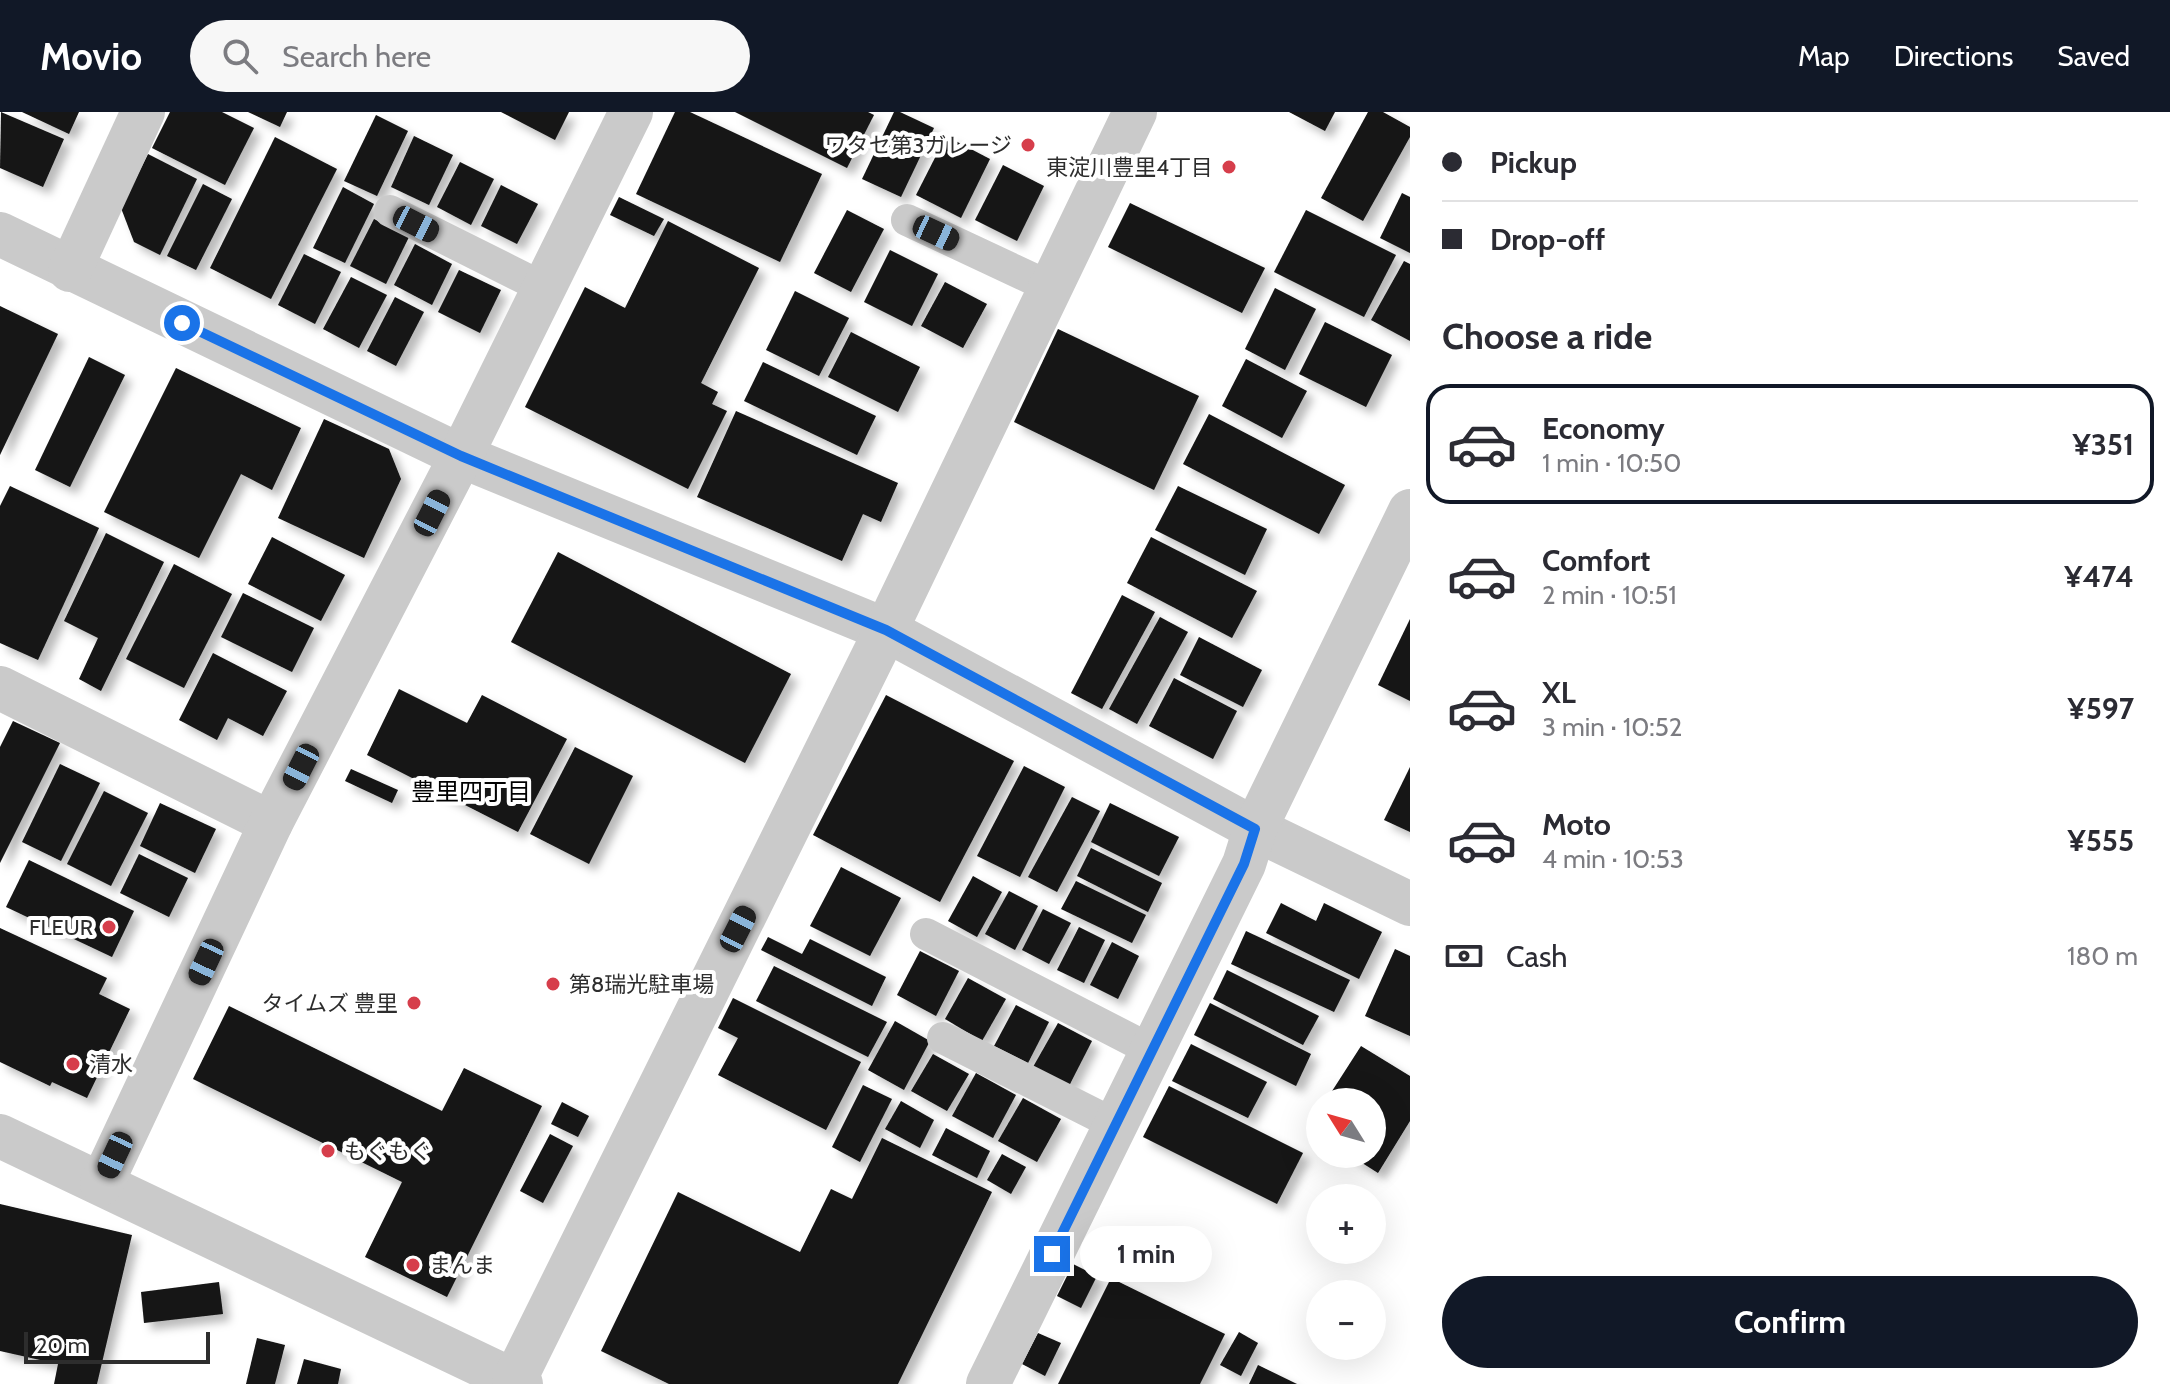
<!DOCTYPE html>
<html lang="en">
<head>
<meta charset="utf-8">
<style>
  :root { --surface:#fff; --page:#f7f7f7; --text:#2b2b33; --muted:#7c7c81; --line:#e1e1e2; --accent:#111827 }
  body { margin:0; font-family:Cabin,"Noto Sans JP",sans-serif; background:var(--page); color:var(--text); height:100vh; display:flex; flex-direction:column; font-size:30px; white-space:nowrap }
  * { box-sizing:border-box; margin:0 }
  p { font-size:26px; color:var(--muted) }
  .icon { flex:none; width:44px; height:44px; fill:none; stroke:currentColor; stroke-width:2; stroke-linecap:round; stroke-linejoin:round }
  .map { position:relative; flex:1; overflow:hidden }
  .panel { display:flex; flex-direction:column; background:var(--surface); width:760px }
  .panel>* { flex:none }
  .guide { display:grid; align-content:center; height:176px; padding:0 32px; background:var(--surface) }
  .needle { width:52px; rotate:307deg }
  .tools { position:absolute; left:1306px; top:976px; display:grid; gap:16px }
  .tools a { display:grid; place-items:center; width:80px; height:80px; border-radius:50%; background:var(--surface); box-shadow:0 8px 32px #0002; font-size:40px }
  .scale { position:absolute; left:24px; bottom:20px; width:186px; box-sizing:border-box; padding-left:8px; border:4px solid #2d2d2d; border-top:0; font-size:22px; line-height:28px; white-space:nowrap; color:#2d2d2d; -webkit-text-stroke:6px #fff; paint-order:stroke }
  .end { position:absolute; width:36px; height:36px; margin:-18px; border:10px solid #1a73e8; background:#fff; box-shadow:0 0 0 4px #fff }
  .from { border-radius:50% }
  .bubble { position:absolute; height:56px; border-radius:28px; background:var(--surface); box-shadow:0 8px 32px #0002; font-size:26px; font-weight:800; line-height:56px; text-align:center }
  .car { position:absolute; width:24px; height:48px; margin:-24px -12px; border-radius:10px; box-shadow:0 0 6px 2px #0007; background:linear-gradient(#222 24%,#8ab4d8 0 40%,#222 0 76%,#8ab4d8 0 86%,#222 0) }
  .guide b { display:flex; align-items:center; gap:28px; height:76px; font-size:30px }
  .guide b+b { border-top:2px solid var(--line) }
  .guide i { width:20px; height:20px; background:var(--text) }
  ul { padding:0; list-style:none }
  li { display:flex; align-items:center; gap:24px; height:120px; margin:0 16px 12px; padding:0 16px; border:4px solid transparent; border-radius:24px }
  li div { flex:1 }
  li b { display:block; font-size:30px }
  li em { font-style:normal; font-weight:800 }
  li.current { border-color:var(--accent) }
  li>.icon { width:72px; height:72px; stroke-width:1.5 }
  h2 { padding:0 32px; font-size:36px; line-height:96px }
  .pay { display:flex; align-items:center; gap:20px; height:88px; padding:0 32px; font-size:30px }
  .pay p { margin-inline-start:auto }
  .button { display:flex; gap:16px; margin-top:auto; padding:16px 32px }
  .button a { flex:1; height:92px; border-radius:48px; background:var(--accent); color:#fff; font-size:32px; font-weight:800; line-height:92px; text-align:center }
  header { display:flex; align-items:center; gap:48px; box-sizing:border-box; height:112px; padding:0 40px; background:var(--accent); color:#fff }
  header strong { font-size:38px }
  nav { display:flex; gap:44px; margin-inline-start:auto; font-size:28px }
  .search { width:560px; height:72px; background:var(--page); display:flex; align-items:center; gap:20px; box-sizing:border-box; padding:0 28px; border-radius:44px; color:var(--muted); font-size:30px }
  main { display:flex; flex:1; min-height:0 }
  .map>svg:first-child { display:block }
</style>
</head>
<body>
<header>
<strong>Movio</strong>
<div class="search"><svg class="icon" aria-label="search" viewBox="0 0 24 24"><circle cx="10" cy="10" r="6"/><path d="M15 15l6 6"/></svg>Search here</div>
<nav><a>Map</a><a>Directions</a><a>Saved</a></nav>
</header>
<main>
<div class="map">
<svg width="1410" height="1272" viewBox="0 0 1410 1272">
  <defs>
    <filter id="shadow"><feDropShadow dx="7" dy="7" stdDeviation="4" flood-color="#0004"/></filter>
  </defs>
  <rect width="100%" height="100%" fill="#fff"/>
  <g fill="#141414" filter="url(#shadow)">
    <path d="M 1,0 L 64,27 L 43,75 L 0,56 Z"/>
    <path d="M 22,0 L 79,0 L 69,22 Z"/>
    <path d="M 170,0 L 222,0 L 254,16 L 225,73 L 152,36 Z"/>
    <path d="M 248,0 L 287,0 L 280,15 Z"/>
    <path d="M 501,0 L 569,0 L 555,28 Z"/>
    <path d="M 675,0 L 690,0 L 822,62 L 780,150 L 636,82 Z"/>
    <path d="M 735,0 L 868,0 L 874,3 L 847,56 Z"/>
    <path d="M 894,0 L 900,0 L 934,16 L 901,85 L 862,67 Z"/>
    <path d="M 1289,0 L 1335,0 L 1325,19 Z"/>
    <path d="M 1368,0 L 1383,0 L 1410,15 L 1410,25 L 1363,109 L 1321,86 Z"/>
    <path d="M 376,3 L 408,19 L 377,84 L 344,69 Z"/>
    <path d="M 414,24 L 453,43 L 429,93 L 391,75 Z"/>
    <path d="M 946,24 L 990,47 L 961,106 L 916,83 Z"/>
    <path d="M 275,25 L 337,57 L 271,187 L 210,156 Z"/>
    <path d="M 148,42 L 197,67 L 160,143 L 134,130 L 121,96 Z"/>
    <path d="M 460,50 L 494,67 L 471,113 L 437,95 Z"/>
    <path d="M 1003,53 L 1044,74 L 1017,129 L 975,108 Z"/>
    <path d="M 203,72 L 232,87 L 196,158 L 167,144 Z"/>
    <path d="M 501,73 L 538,92 L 517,132 L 481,114 Z"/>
    <path d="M 343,75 L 374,92 L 345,151 L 313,136 Z"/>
    <path d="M 1402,81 L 1410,85 L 1410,141 L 1380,126 Z"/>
    <path d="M 619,85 L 664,107 L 654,124 L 610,103 Z"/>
    <path d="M 1130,91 L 1265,156 L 1242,201 L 1108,135 Z"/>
    <path d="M 847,98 L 884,117 L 851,180 L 814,161 Z"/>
    <path d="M 1306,98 L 1396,143 L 1364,205 L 1274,160 Z"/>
    <path d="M 374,107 L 409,125 L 386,172 L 350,154 Z"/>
    <path d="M 668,109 L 759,156 L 701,271 L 718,280 L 712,292 L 727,299 L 688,377 L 525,295 L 585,175 L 625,196 Z"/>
    <path d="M 415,132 L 452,152 L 432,193 L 394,173 Z"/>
    <path d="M 890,138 L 938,162 L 912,214 L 864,190 Z"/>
    <path d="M 304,142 L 341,160 L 315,212 L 278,193 Z"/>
    <path d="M 1404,149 L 1410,152 L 1410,229 L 1371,208 Z"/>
    <path d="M 459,158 L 501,178 L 480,221 L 438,200 Z"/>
    <path d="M 351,165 L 387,183 L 359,236 L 323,217 Z"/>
    <path d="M 945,170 L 987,192 L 963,236 L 921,214 Z"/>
    <path d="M 1275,176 L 1316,197 L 1285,258 L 1245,237 Z"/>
    <path d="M 795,179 L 849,206 L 819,264 L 766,238 Z"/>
    <path d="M 395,185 L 424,200 L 396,254 L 367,239 Z"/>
    <path d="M 0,194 L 58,222 L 0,343 Z"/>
    <path d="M 1325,210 L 1392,243 L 1366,295 L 1299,262 Z"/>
    <path d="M 1058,217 L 1199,284 L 1154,378 L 1014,310 Z"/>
    <path d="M 851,220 L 920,255 L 898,300 L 828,265 Z"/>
    <path d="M 89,245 L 125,263 L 70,375 L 35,358 Z"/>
    <path d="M 1246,247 L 1307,279 L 1282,326 L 1222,294 Z"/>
    <path d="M 763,250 L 876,304 L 857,343 L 744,289 Z"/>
    <path d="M 176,256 L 301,316 L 272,378 L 241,362 L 199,446 L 104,400 Z"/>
    <path d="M 736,299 L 898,371 L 881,410 L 863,402 L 842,449 L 697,385 Z"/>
    <path d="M 1209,302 L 1345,373 L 1319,422 L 1183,352 Z"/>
    <path d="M 324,307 L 389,337 L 401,367 L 364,446 L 278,406 Z"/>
    <path d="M 10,374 L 99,416 L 38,548 L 0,531 L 0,394 Z"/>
    <path d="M 1178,374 L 1267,417 L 1245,463 L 1155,418 Z"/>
    <path d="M 106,421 L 164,450 L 101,579 L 79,567 L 98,526 L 64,509 Z"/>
    <path d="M 272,425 L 345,463 L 321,509 L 248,472 Z"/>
    <path d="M 1151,425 L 1257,479 L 1232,526 L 1127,471 Z"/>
    <path d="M 558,440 L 791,562 L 745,651 L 511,530 Z"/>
    <path d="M 174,452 L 232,482 L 184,576 L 126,547 Z"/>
    <path d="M 243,481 L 314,516 L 292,560 L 221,525 Z"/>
    <path d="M 1122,483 L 1155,500 L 1102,597 L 1071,581 Z"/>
    <path d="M 1160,505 L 1188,520 L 1137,612 L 1109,597 Z"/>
    <path d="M 1410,507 L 1410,589 L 1378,573 Z"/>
    <path d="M 1199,525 L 1262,558 L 1243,595 L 1180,563 Z"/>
    <path d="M 213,541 L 287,579 L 263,624 L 228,606 L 217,628 L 179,608 Z"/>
    <path d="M 1174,566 L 1237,599 L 1213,647 L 1149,614 Z"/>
    <path d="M 399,577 L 467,611 L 482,583 L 567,627 L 518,720 L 367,643 Z"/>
    <path d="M 886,583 L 1014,649 L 940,790 L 813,723 Z"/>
    <path d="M 13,609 L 60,631 L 0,751 L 0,635 Z"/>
    <path d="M 575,635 L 633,664 L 589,752 L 530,722 Z"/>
    <path d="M 60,652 L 100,671 L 61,749 L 22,730 Z"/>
    <path d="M 1024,654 L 1065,675 L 1020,765 L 977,744 Z"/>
    <path d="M 1410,655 L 1410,720 L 1384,708 Z"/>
    <path d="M 351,657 L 398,678 L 392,691 L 345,669 Z"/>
    <path d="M 104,679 L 148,701 L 111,774 L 67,752 Z"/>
    <path d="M 1072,685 L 1100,699 L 1057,780 L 1028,765 Z"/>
    <path d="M 160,691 L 216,717 L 195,761 L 140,734 Z"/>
    <path d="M 1110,691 L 1179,725 L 1159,764 L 1091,730 Z"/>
    <path d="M 1091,736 L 1162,771 L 1148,800 L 1077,764 Z"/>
    <path d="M 139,742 L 188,766 L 169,805 L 120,781 Z"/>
    <path d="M 29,748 L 134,799 L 112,845 L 6,795 Z"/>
    <path d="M 841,755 L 901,786 L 870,844 L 810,814 Z"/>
    <path d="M 973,764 L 1002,780 L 977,825 L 948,809 Z"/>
    <path d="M 1076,769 L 1146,803 L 1132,831 L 1061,797 Z"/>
    <path d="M 1009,779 L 1038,794 L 1015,838 L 985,822 Z"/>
    <path d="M 1281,791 L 1316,809 L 1324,791 L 1382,820 L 1359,867 L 1266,821 Z"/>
    <path d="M 1043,797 L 1071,811 L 1049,852 L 1022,838 Z"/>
    <path d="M 1079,815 L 1105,828 L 1084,871 L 1057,858 Z"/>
    <path d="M 0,816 L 107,866 L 99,882 L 130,897 L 87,986 L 52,970 L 50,974 L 0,950 Z"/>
    <path d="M 1246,819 L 1350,868 L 1334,900 L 1231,852 Z"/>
    <path d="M 768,825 L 802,842 L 810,827 L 886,865 L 872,894 L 761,838 Z"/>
    <path d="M 1112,830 L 1139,844 L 1118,887 L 1090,873 Z"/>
    <path d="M 1395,837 L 1410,844 L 1410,924 L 1365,904 Z"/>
    <path d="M 920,839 L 959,859 L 936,904 L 897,883 Z"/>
    <path d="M 774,854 L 887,910 L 868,945 L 756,889 Z"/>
    <path d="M 1227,858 L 1319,904 L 1303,933 L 1213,887 Z"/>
    <path d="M 968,866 L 1006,887 L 982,929 L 945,907 Z"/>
    <path d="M 733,886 L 861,950 L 826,1018 L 718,963 L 738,926 L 718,916 Z"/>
    <path d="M 1210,891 L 1311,942 L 1296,974 L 1194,923 Z"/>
    <path d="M 1016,893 L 1049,910 L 1028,951 L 994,934 Z"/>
    <path d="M 229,894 L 442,999 L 464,956 L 542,994 L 447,1185 L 365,1145 L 402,1070 L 193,967 Z"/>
    <path d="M 895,909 L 930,929 L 904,978 L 868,958 Z"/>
    <path d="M 1058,911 L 1092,929 L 1069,974 L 1033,955 Z"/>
    <path d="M 1191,932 L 1267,970 L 1248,1006 L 1172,969 Z"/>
    <path d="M 1361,934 L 1410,964 L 1410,1009 L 1378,1061 L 1348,1042 L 1372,1042 L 1372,990 L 1325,990 Z"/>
    <path d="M 933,942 L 969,962 L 947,999 L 911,979 Z"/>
    <path d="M 976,961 L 1016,983 L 993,1026 L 952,1004 Z"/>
    <path d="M 863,973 L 892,987 L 860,1050 L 832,1035 Z"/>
    <path d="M 1169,974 L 1303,1041 L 1277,1092 L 1143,1025 Z"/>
    <path d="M 1023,986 L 1061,1007 L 1037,1050 L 998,1029 Z"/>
    <path d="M 901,989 L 934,1008 L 920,1036 L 885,1017 Z"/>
    <path d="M 562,990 L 589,1004 L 578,1025 L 551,1012 Z"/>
    <path d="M 1320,998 L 1320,1025 L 1308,1017 Z"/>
    <path d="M 946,1016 L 990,1039 L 977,1066 L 932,1043 Z"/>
    <path d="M 550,1022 L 573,1034 L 543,1091 L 520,1079 Z"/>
    <path d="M 882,1026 L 992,1080 L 898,1272 L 669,1272 L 601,1239 L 678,1080 L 800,1140 L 831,1077 L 852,1087 Z"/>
    <path d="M 1002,1042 L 1026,1055 L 1011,1082 L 987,1068 Z"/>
    <path d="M 0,1092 L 132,1123 L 97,1272 L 54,1272 L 58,1252 L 0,1239 Z"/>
    <path d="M 1073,1152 L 1097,1164 L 1081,1196 L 1057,1184 Z"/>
    <path d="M 1111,1166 L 1225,1222 L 1200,1272 L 1058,1272 Z"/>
    <path d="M 219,1170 L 223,1202 L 144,1211 L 141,1180 Z"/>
    <path d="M 1239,1220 L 1258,1231 L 1241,1264 L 1220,1253 Z"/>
    <path d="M 1038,1221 L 1061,1231 L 1045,1264 L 1022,1252 Z"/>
    <path d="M 257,1226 L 285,1233 L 275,1272 L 246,1272 Z"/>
    <path d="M 304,1247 L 341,1257 L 338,1272 L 297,1272 Z"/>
    <path d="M 1258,1253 L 1297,1272 L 1249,1272 Z"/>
  </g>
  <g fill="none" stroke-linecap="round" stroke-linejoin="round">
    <g stroke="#cacaca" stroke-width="32">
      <path d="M 390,99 L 544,176"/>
      <path d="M 907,108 L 1050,175"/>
      <path d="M 926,822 L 1153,939"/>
      <path d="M 943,926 L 1116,1013"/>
    </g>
    <g stroke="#cacaca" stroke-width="44">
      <path d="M 0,122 L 461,344 L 886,518 L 1255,717 L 1410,792"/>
      <path d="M 70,158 L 143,0"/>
      <path d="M 0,576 L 271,711"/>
      <path d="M 0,1024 L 521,1272"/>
      <path d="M 102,1071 L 271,711 L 461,344 L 631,0"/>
      <path d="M 514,1269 L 886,518 L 1135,0"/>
      <path d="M 988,1272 L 1244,752 L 1255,717 L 1410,399"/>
    </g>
  </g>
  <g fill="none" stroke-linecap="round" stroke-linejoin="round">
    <path stroke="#1a73e8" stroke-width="10" d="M 182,211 L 461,344 L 886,518 L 1255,717 L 1244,752 L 1052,1142"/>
  </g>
  <g fill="#d63e4b" stroke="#fff" stroke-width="3">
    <circle cx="1028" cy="33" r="8"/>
    <circle cx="1229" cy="55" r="8"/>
    <circle cx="109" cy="815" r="8"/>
    <circle cx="553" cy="872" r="8"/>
    <circle cx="414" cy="891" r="8"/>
    <circle cx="73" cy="952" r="8"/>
    <circle cx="328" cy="1039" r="8"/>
    <circle cx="413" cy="1153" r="8"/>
  </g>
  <g text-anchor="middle" stroke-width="8" stroke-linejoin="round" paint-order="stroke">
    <g font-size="22" fill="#2d2d2d" stroke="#fff" text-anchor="end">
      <text x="1012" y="41">ワタセ第3ガレージ</text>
      <text x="1213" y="63">東淀川豊里4丁目</text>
      <text x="93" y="823">FLEUR</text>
      <text x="569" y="880" text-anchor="start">第8瑞光駐車場</text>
      <text x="398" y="899">タイムズ 豊里</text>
      <text x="89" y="960" text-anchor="start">清水</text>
      <text x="344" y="1047" text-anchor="start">もぐもぐ</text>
      <text x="429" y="1161" text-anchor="start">まんま</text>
    </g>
    <g font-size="24" fill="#000" stroke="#fff">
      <text x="471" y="688">豊里四丁目</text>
    </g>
  </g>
</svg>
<div class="tools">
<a><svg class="needle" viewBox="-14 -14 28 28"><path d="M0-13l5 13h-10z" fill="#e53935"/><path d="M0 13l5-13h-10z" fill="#7c7c81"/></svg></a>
<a>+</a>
<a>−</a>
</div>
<div class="scale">20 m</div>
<i class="end from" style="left:182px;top:211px"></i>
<i class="end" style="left:1052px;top:1142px"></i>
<div class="bubble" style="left:1080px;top:1114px;width:132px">1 min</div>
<i class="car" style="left:416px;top:112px;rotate:117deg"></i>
<i class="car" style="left:936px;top:121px;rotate:115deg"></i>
<i class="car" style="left:432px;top:401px;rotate:27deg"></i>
<i class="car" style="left:301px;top:655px;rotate:207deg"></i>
<i class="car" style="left:738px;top:817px;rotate:27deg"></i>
<i class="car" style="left:206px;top:850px;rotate:205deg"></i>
<i class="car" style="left:115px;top:1043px;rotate:205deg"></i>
</div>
<section class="panel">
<div class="guide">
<b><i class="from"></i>Pickup</b>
<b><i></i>Drop-off</b>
</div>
<h2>Choose a ride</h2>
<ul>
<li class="current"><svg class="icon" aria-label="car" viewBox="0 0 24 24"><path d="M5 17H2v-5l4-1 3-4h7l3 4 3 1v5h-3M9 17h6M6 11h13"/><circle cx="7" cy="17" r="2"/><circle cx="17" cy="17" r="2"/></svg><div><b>Economy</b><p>1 min · 10:50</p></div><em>¥351</em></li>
<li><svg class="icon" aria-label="car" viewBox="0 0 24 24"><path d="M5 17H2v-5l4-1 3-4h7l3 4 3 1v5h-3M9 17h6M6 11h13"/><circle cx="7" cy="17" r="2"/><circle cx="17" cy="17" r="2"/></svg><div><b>Comfort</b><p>2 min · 10:51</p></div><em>¥474</em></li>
<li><svg class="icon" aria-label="car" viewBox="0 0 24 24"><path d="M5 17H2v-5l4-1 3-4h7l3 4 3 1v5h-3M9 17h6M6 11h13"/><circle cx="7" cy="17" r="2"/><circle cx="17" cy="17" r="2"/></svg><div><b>XL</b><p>3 min · 10:52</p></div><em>¥597</em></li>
<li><svg class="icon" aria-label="car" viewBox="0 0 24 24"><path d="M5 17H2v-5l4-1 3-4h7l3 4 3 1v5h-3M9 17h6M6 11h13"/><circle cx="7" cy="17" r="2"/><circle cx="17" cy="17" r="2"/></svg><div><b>Moto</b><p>4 min · 10:53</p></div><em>¥555</em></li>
</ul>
<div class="pay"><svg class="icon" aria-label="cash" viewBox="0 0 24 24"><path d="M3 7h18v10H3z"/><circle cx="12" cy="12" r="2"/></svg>Cash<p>180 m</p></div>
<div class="button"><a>Confirm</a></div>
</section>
</main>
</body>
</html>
